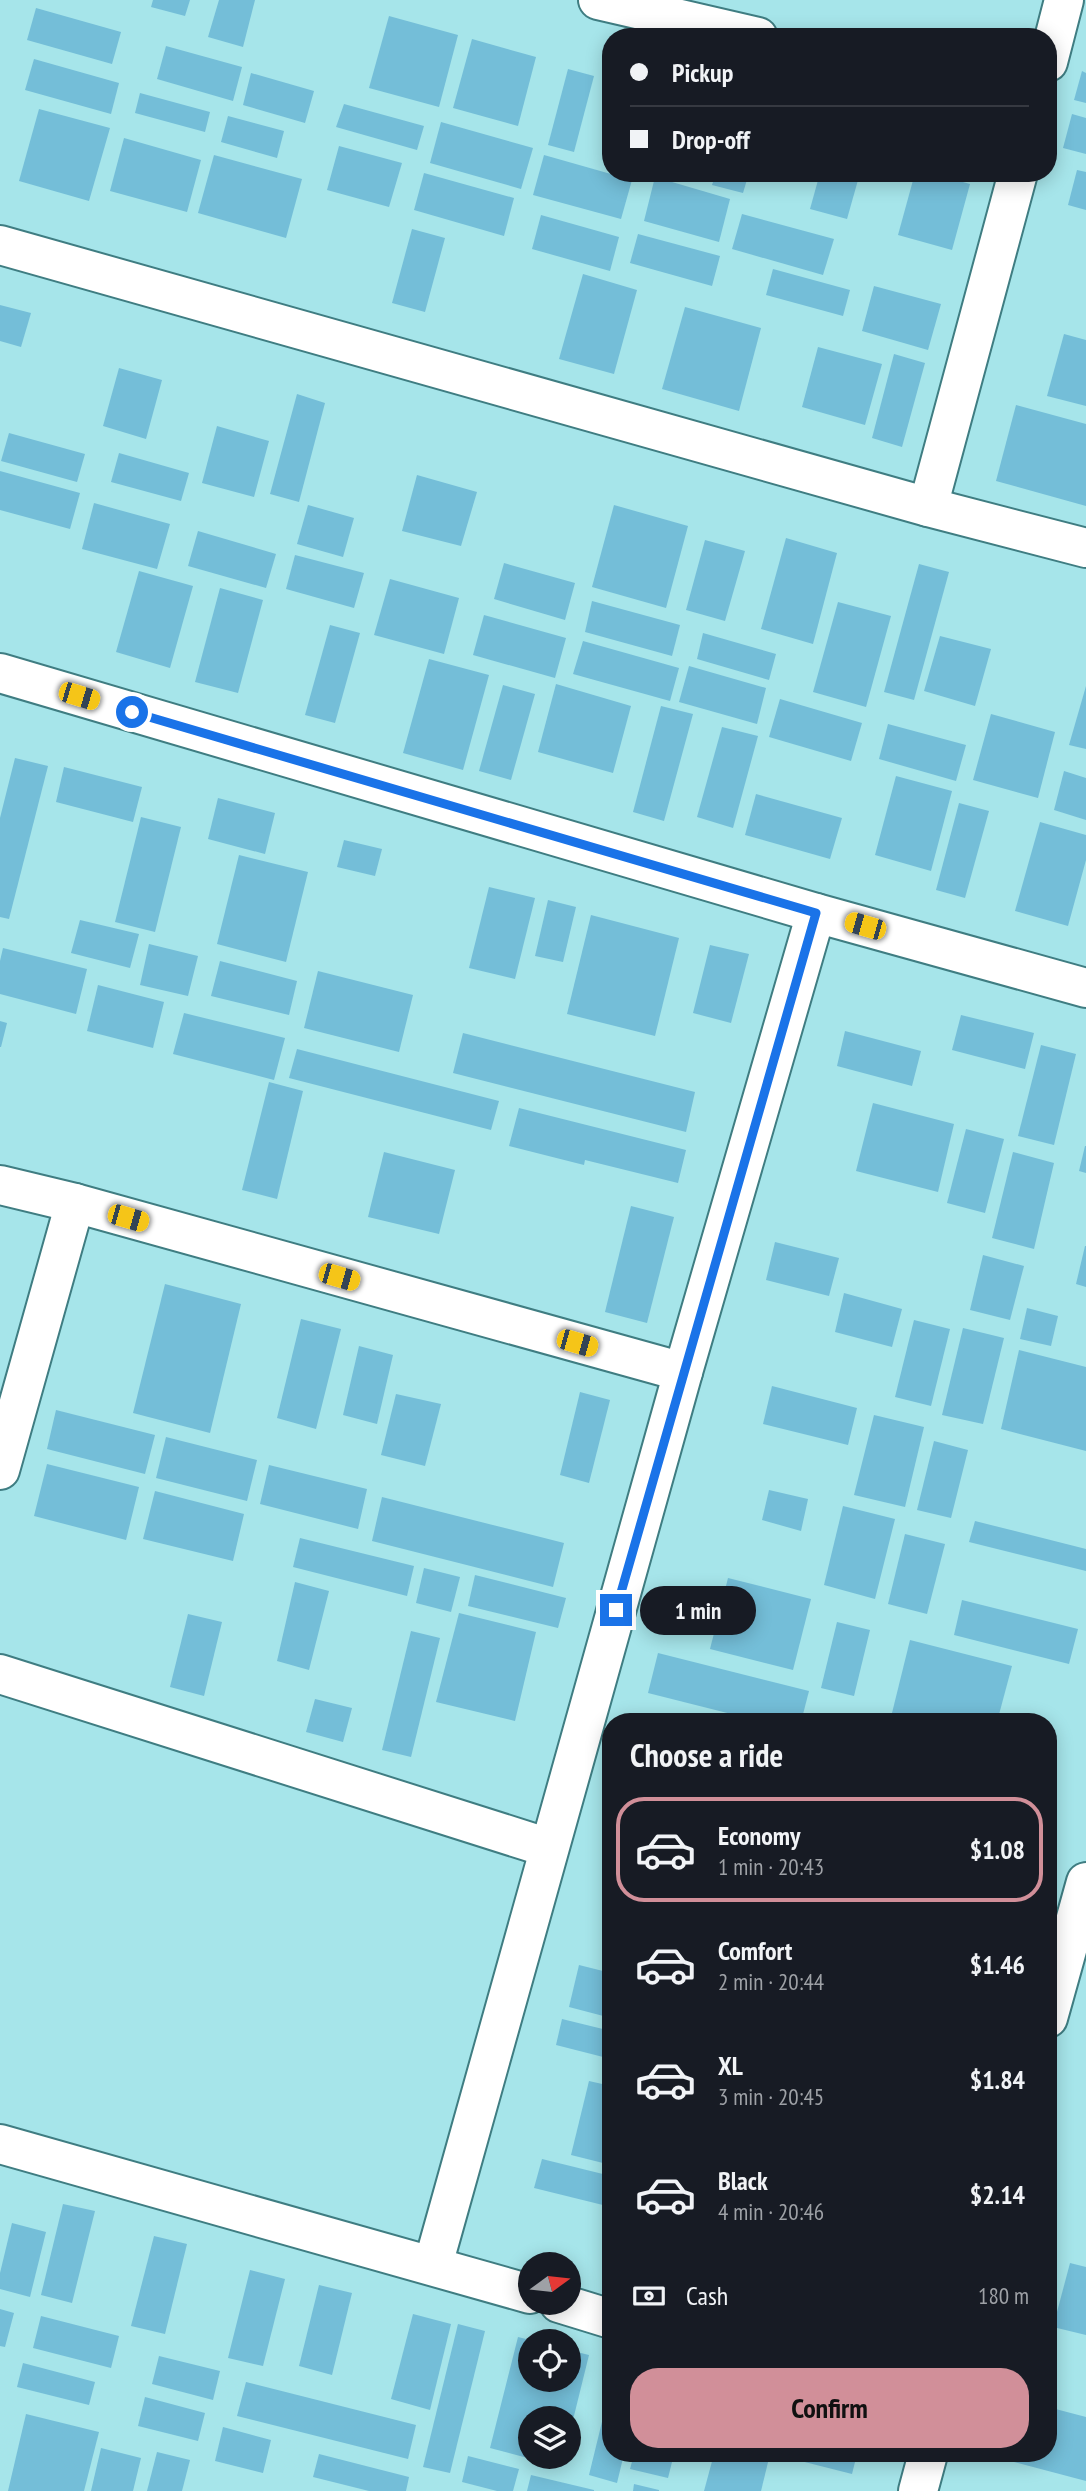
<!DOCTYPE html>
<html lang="en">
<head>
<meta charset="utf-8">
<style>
  :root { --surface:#171b24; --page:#20242c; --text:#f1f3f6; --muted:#9ea1a6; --line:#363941; --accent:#d18f99 }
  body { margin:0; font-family:"PT Sans Narrow",sans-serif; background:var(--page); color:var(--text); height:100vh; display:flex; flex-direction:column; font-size:26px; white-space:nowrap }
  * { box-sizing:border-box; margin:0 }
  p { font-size:23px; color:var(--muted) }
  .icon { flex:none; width:38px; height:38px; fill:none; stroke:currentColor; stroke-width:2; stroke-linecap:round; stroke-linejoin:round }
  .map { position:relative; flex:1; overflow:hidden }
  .details { position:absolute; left:602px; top:1713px; width:455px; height:749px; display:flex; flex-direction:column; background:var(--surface); border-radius:28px; box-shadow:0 4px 18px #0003 }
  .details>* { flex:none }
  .guide { position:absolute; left:602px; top:28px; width:455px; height:154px; border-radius:28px; box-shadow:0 4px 18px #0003; display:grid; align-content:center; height:154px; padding:0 28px; background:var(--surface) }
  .needle { width:46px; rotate:75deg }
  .buttons { position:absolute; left:518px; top:2252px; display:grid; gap:14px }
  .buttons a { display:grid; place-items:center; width:63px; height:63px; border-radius:50%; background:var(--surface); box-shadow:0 4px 18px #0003; font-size:35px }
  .end { position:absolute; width:32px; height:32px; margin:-16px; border:9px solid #1a73e8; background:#fff; box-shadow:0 0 0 4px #fff }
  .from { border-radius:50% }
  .bubble { position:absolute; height:49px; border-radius:24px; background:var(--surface); box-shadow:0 4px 18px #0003; font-size:23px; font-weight:700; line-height:49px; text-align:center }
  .car { position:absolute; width:21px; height:42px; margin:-21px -10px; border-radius:9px; box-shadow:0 0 5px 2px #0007; background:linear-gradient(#f5c518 24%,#345 0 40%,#f5c518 0 76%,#345 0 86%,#f5c518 0) }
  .guide b { display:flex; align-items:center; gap:24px; height:66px; font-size:26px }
  .guide b+b { border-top:2px solid var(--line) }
  .guide i { width:18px; height:18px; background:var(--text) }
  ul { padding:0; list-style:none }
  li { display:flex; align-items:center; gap:21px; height:105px; margin:0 14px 10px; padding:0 14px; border:4px solid transparent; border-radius:28px }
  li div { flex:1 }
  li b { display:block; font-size:26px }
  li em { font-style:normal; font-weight:700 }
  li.on { border-color:var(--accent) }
  li>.icon { width:63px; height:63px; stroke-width:1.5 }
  h2 { padding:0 28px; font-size:32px; line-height:84px }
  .pay { display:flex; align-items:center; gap:18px; height:77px; padding:0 28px; font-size:26px }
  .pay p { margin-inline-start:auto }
  .primary-button { display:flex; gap:14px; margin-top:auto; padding:14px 28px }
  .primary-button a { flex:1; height:80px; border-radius:28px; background:var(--accent); color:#111; font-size:28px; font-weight:700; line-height:80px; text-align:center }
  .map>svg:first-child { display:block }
</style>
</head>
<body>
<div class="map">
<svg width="1086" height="2491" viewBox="0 0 1086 2491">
  <rect width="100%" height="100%" fill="#a6e5ea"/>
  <g fill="#74bed8">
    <path d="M 153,0 L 190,0 L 185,16 L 151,7 Z"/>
    <path d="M 219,0 L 255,0 L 243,47 L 208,37 Z"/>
    <path d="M 36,8 L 121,32 L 112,64 L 27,40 Z"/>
    <path d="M 389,16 L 458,35 L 439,107 L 369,88 Z"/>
    <path d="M 472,39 L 536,57 L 518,126 L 453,108 Z"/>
    <path d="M 166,46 L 242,67 L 233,101 L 157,79 Z"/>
    <path d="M 34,59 L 119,83 L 111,114 L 25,90 Z"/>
    <path d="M 568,69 L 594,76 L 574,152 L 548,145 Z"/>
    <path d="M 1082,71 L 1086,73 L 1086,103 L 1074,100 Z"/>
    <path d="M 251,73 L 314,91 L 305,123 L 243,105 Z"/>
    <path d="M 140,93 L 210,112 L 205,132 L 135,113 Z"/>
    <path d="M 344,104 L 424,126 L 417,150 L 336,127 Z"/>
    <path d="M 39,109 L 110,128 L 89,201 L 19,181 Z"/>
    <path d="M 1072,114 L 1086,118 L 1086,154 L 1063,148 Z"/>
    <path d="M 228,116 L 284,131 L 277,158 L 221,142 Z"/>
    <path d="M 441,122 L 533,148 L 521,189 L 430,163 Z"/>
    <path d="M 124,138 L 201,160 L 187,212 L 110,191 Z"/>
    <path d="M 339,146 L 402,163 L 389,207 L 327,190 Z"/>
    <path d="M 214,155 L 302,179 L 286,238 L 198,213 Z"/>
    <path d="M 544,155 L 632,180 L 621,219 L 533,195 Z"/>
    <path d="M 1077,170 L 1086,172 L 1086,210 L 1068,205 Z"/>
    <path d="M 424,173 L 514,198 L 504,236 L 414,210 Z"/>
    <path d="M 716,173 L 749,173 L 743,193 L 712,185 Z"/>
    <path d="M 820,173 L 860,173 L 847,219 L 810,209 Z"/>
    <path d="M 915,173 L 931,173 L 970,184 L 952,250 L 898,235 Z"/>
    <path d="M 655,177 L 730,199 L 719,242 L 644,221 Z"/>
    <path d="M 742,214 L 834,239 L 823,275 L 732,249 Z"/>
    <path d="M 541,215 L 619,237 L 610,271 L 532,249 Z"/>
    <path d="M 412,229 L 445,238 L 425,312 L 392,303 Z"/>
    <path d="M 638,234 L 720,256 L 712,286 L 630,263 Z"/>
    <path d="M 773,269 L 850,290 L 843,316 L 766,295 Z"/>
    <path d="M 583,274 L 637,290 L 614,374 L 559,359 Z"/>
    <path d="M 874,286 L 941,304 L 928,350 L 862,331 Z"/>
    <path d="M 0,305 L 31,313 L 21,347 L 0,341 Z"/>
    <path d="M 685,307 L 761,328 L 739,411 L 662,389 Z"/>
    <path d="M 1064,334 L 1086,340 L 1086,406 L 1047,396 Z"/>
    <path d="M 818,347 L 882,364 L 865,425 L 802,407 Z"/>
    <path d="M 894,354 L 925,363 L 902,447 L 872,438 Z"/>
    <path d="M 119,368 L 162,380 L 146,439 L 103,426 Z"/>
    <path d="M 297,394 L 325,403 L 299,502 L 270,494 Z"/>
    <path d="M 1016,405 L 1086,424 L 1086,506 L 996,481 Z"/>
    <path d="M 217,426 L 269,441 L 254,497 L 202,483 Z"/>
    <path d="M 9,433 L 85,454 L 77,482 L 1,461 Z"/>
    <path d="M 119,453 L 189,473 L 181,501 L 111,482 Z"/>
    <path d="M 0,471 L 80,493 L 70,529 L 0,510 Z"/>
    <path d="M 417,475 L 477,492 L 461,546 L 402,531 Z"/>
    <path d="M 94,503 L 170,524 L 157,569 L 82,549 Z"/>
    <path d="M 308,505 L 354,518 L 343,557 L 297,544 Z"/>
    <path d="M 614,505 L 688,526 L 666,608 L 592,587 Z"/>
    <path d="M 198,531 L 276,554 L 266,588 L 188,566 Z"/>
    <path d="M 786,538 L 837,553 L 813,644 L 761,629 Z"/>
    <path d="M 705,540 L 745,551 L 725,621 L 686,610 Z"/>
    <path d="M 295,555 L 364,573 L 354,608 L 286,589 Z"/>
    <path d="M 504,563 L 575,583 L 565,620 L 494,599 Z"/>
    <path d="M 919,564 L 949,572 L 914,700 L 884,692 Z"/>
    <path d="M 139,571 L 193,586 L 170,668 L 116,652 Z"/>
    <path d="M 390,579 L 459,598 L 444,654 L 374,635 Z"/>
    <path d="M 220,588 L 263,600 L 238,693 L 195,682 Z"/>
    <path d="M 592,601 L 680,625 L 672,656 L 585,632 Z"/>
    <path d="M 838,602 L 891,616 L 866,707 L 813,692 Z"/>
    <path d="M 484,615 L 566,638 L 555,678 L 473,655 Z"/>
    <path d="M 330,625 L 360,633 L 335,723 L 305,715 Z"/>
    <path d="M 703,633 L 776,654 L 769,680 L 697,659 Z"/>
    <path d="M 940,636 L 991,649 L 975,706 L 924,691 Z"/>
    <path d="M 583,641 L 679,668 L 670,701 L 573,674 Z"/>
    <path d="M 429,659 L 489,675 L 463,770 L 403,753 Z"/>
    <path d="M 689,666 L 766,688 L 757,724 L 679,702 Z"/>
    <path d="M 556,684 L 631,706 L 613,773 L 538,752 Z"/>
    <path d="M 503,685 L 535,694 L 511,780 L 479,771 Z"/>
    <path d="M 1086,686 L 1086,749 L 1069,745 Z"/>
    <path d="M 780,699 L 862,723 L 851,761 L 769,737 Z"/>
    <path d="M 661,706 L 693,714 L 664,821 L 633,812 Z"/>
    <path d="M 991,714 L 1055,732 L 1038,798 L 973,780 Z"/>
    <path d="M 888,724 L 966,745 L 956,781 L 879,759 Z"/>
    <path d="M 722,727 L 758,736 L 733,828 L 697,817 Z"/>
    <path d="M 15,758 L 48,766 L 9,919 L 0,917 L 0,818 Z"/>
    <path d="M 64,767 L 142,787 L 133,822 L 56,802 Z"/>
    <path d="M 1064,771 L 1086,778 L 1086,820 L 1054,810 Z"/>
    <path d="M 896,776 L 952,791 L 931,871 L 875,855 Z"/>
    <path d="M 756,794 L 842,818 L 830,859 L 745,835 Z"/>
    <path d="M 218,798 L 275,813 L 265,854 L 208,839 Z"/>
    <path d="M 959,803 L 989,811 L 965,898 L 936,890 Z"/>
    <path d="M 141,817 L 181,827 L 155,932 L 115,922 Z"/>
    <path d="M 1040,822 L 1086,835 L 1086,860 L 1068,926 L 1015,911 Z"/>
    <path d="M 344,840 L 382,849 L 375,876 L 337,867 Z"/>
    <path d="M 239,855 L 308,872 L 286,962 L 217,944 Z"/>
    <path d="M 489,887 L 535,898 L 515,979 L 469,968 Z"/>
    <path d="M 548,900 L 576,907 L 563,962 L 535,956 Z"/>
    <path d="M 591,915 L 679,938 L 655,1036 L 567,1014 Z"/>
    <path d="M 80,920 L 139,934 L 130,968 L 71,953 Z"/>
    <path d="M 149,944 L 198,956 L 188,996 L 140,985 Z"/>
    <path d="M 710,945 L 749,954 L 731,1023 L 693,1013 Z"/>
    <path d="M 3,948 L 87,969 L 76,1014 L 0,994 L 0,961 Z"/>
    <path d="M 220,961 L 297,981 L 289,1015 L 211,996 Z"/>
    <path d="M 318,971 L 413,995 L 399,1052 L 304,1028 Z"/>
    <path d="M 98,985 L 164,1002 L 153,1048 L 87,1031 Z"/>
    <path d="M 184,1013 L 285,1038 L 274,1080 L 173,1054 Z"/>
    <path d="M 961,1015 L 1034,1033 L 1025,1069 L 952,1050 Z"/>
    <path d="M 0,1021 L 7,1023 L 1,1047 L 0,1047 Z"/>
    <path d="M 845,1031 L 921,1051 L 912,1086 L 837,1066 Z"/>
    <path d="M 463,1033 L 695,1092 L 686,1132 L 453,1073 Z"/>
    <path d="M 1041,1045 L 1076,1054 L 1054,1145 L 1018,1136 Z"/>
    <path d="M 297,1049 L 499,1101 L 491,1130 L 289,1078 Z"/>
    <path d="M 269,1082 L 303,1091 L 277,1199 L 242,1190 Z"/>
    <path d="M 873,1103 L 954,1124 L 938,1192 L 856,1171 Z"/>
    <path d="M 519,1108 L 686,1150 L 678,1183 L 585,1160 L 584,1165 L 509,1146 Z"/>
    <path d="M 966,1129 L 1004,1139 L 985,1213 L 947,1203 Z"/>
    <path d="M 1085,1146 L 1086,1146 L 1086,1173 L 1079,1171 Z"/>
    <path d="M 384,1152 L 455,1170 L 439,1234 L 368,1217 Z"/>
    <path d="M 1013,1152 L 1054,1163 L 1034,1249 L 992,1238 Z"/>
    <path d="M 631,1206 L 674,1217 L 647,1323 L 605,1312 Z"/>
    <path d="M 775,1242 L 839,1258 L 829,1296 L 766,1280 Z"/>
    <path d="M 1085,1246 L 1086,1246 L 1086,1287 L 1076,1284 Z"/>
    <path d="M 983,1255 L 1024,1266 L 1010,1320 L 970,1310 Z"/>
    <path d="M 165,1284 L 241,1304 L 210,1433 L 133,1413 Z"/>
    <path d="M 844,1293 L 902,1309 L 892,1347 L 835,1332 Z"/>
    <path d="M 1027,1308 L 1058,1316 L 1051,1346 L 1020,1339 Z"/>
    <path d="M 301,1319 L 341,1329 L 316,1429 L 277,1418 Z"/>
    <path d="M 914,1320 L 950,1329 L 931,1406 L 895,1397 Z"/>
    <path d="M 963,1328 L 1004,1338 L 983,1424 L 942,1415 Z"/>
    <path d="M 359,1346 L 393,1355 L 377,1424 L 343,1415 Z"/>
    <path d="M 1019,1350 L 1086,1367 L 1086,1451 L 1001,1429 Z"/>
    <path d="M 772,1386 L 857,1408 L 848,1445 L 763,1424 Z"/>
    <path d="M 580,1392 L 610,1400 L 589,1483 L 560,1475 Z"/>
    <path d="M 396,1394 L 441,1404 L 425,1466 L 381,1455 Z"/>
    <path d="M 56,1410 L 155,1435 L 145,1474 L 47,1449 Z"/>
    <path d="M 874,1415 L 924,1427 L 905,1507 L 854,1495 Z"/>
    <path d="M 166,1437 L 257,1460 L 247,1501 L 156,1478 Z"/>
    <path d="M 934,1441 L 968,1450 L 951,1518 L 917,1510 Z"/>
    <path d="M 47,1464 L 139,1487 L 126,1540 L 34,1516 Z"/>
    <path d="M 269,1465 L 367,1489 L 358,1529 L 260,1504 Z"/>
    <path d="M 769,1490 L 808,1499 L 801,1531 L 762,1520 Z"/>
    <path d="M 155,1491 L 244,1514 L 233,1561 L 143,1539 Z"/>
    <path d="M 382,1497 L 564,1543 L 553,1587 L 372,1541 Z"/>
    <path d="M 843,1506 L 895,1519 L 875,1599 L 824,1585 Z"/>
    <path d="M 975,1521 L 1086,1549 L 1086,1571 L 969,1542 Z"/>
    <path d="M 905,1534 L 945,1544 L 927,1614 L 888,1604 Z"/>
    <path d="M 300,1538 L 414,1566 L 407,1596 L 293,1567 Z"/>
    <path d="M 424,1568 L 460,1577 L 451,1612 L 416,1603 Z"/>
    <path d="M 475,1575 L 566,1598 L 558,1628 L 468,1606 Z"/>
    <path d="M 728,1578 L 811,1599 L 793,1670 L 710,1649 Z"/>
    <path d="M 295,1582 L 329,1591 L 309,1670 L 277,1661 Z"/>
    <path d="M 962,1600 L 1078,1629 L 1069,1664 L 954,1635 Z"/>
    <path d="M 459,1613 L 536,1632 L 515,1721 L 436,1702 Z"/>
    <path d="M 188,1614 L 222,1622 L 204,1696 L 170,1687 Z"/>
    <path d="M 837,1622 L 870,1630 L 854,1696 L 821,1688 Z"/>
    <path d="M 411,1631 L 440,1638 L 411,1757 L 382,1750 Z"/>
    <path d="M 910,1640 L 1012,1666 L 997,1722 L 928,1722 L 892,1713 Z"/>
    <path d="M 658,1653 L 809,1691 L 801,1722 L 763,1722 L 648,1693 Z"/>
    <path d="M 315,1699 L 352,1708 L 343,1742 L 306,1732 Z"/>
    <path d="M 579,1965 L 611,1973 L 611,2018 L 569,2007 Z"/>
    <path d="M 562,2019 L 611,2031 L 611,2059 L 556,2045 Z"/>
    <path d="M 589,2081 L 611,2086 L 611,2165 L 571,2155 Z"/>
    <path d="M 542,2159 L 611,2176 L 611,2207 L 534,2188 Z"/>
    <path d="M 63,2204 L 95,2211 L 72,2303 L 41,2295 Z"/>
    <path d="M 12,2223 L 46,2232 L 30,2297 L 0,2289 L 0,2273 Z"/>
    <path d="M 154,2236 L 187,2244 L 165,2334 L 131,2326 Z"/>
    <path d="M 1070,2263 L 1086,2267 L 1086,2335 L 1053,2327 Z"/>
    <path d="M 250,2270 L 285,2279 L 263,2366 L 228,2358 Z"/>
    <path d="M 319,2285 L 352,2293 L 332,2375 L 299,2366 Z"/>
    <path d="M 0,2309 L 14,2313 L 5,2347 L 0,2346 Z"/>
    <path d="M 413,2314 L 451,2324 L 430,2410 L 391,2399 Z"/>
    <path d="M 41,2316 L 119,2336 L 111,2368 L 33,2348 Z"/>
    <path d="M 458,2324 L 485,2331 L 450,2473 L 423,2467 Z"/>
    <path d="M 518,2337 L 530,2340 L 530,2380 L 569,2380 L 569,2350 L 589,2355 L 570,2432 L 569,2418 L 530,2418 L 530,2457 L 563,2457 L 561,2467 L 490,2448 Z"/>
    <path d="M 159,2356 L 220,2371 L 213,2400 L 152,2384 Z"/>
    <path d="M 23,2363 L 95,2382 L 89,2405 L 17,2387 Z"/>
    <path d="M 246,2382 L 416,2425 L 408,2459 L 237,2416 Z"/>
    <path d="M 610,2389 L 611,2454 L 624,2454 L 617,2483 L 589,2475 Z"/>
    <path d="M 145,2397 L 205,2413 L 198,2441 L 138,2426 Z"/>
    <path d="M 1048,2407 L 1086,2417 L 1086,2481 L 1014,2462 L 1016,2454 L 1048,2454 Z"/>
    <path d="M 26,2414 L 99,2432 L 84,2491 L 8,2491 Z"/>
    <path d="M 223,2427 L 271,2440 L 263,2473 L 215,2461 Z"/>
    <path d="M 101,2448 L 141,2458 L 133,2491 L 91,2491 Z"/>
    <path d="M 157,2452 L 190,2460 L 182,2491 L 147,2491 Z"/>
    <path d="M 319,2454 L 409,2477 L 406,2491 L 369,2491 L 313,2477 Z"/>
    <path d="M 634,2454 L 674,2454 L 668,2478 L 630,2469 Z"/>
    <path d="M 714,2454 L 770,2454 L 761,2491 L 704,2491 Z"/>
    <path d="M 773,2454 L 857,2454 L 852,2474 Z"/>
    <path d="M 468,2456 L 519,2469 L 513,2491 L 497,2491 L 462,2482 Z"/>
    <path d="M 531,2475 L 594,2490 L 594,2491 L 527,2491 Z"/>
    <path d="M 634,2484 L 659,2490 L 659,2491 L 633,2491 Z"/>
  </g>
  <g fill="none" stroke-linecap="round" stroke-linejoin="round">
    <defs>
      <g id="minor">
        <path d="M 598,0 L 758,37"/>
        <path d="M 1048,62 L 1064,0"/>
        <path d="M 0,245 L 928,507 L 1086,548"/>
        <path d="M 928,507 L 1018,173"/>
        <path d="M 0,1185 L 75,1203 L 683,1372"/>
        <path d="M 0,1470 L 75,1203"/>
        <path d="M 0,1674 L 549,1848"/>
        <path d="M 1048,2018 L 1086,1882"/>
        <path d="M 0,2144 L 530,2294"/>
        <path d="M 433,2265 L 683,1372 L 816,913"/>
        <path d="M 559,2303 L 611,2319"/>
        <path d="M 918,2491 L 928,2454"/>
      </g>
      <path id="tertiary" d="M 0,673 L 816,913 L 1086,988"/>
    </defs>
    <use href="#minor" stroke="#3f7d82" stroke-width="42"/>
    <use href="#tertiary" stroke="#3f7d82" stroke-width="42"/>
    <use href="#minor" stroke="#fff" stroke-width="38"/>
    <use href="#tertiary" stroke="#fff" stroke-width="38"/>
  </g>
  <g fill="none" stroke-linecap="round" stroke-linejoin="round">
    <path stroke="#1a73e8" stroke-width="9" d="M 132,712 L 816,913 L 616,1610"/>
  </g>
</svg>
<div class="buttons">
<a><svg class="needle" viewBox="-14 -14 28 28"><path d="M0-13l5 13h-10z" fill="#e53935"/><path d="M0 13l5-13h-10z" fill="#9ea1a6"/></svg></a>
<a><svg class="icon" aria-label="locate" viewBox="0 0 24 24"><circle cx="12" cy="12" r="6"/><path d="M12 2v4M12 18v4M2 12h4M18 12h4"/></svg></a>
<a><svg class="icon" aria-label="layers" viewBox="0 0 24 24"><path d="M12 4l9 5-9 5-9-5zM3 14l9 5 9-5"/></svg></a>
</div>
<i class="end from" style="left:132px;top:712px"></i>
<i class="end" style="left:616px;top:1610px"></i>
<div class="bubble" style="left:640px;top:1586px;width:116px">1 min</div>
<i class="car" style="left:79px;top:696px;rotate:107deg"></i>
<i class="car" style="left:865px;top:926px;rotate:286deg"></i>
<i class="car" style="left:128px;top:1218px;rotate:106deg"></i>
<i class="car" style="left:339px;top:1277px;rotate:106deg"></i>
<i class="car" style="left:577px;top:1343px;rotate:106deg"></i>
<div class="guide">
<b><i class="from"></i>Pickup</b>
<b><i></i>Drop-off</b>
</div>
<section class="details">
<h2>Choose a ride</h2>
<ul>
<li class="on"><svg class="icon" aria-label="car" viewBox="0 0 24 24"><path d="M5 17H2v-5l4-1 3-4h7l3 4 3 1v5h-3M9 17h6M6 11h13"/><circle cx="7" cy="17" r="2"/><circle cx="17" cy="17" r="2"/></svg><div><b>Economy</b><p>1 min · 20:43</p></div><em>$1.08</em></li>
<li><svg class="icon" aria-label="car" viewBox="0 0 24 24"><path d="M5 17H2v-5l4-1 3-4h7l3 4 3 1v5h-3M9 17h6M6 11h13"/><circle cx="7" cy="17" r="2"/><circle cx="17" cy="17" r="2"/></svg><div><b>Comfort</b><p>2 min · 20:44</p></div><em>$1.46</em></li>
<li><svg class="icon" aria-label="car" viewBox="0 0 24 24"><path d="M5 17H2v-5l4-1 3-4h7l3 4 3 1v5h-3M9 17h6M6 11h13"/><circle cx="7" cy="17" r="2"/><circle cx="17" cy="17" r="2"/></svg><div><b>XL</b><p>3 min · 20:45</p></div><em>$1.84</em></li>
<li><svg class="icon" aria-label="car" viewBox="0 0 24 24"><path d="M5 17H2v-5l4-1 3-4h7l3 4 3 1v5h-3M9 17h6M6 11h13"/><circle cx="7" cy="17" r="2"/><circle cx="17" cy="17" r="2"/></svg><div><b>Black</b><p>4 min · 20:46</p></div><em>$2.14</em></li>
</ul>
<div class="pay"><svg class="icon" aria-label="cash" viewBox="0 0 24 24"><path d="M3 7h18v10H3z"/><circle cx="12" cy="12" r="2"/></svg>Cash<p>180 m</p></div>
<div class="primary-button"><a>Confirm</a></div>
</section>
</div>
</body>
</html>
